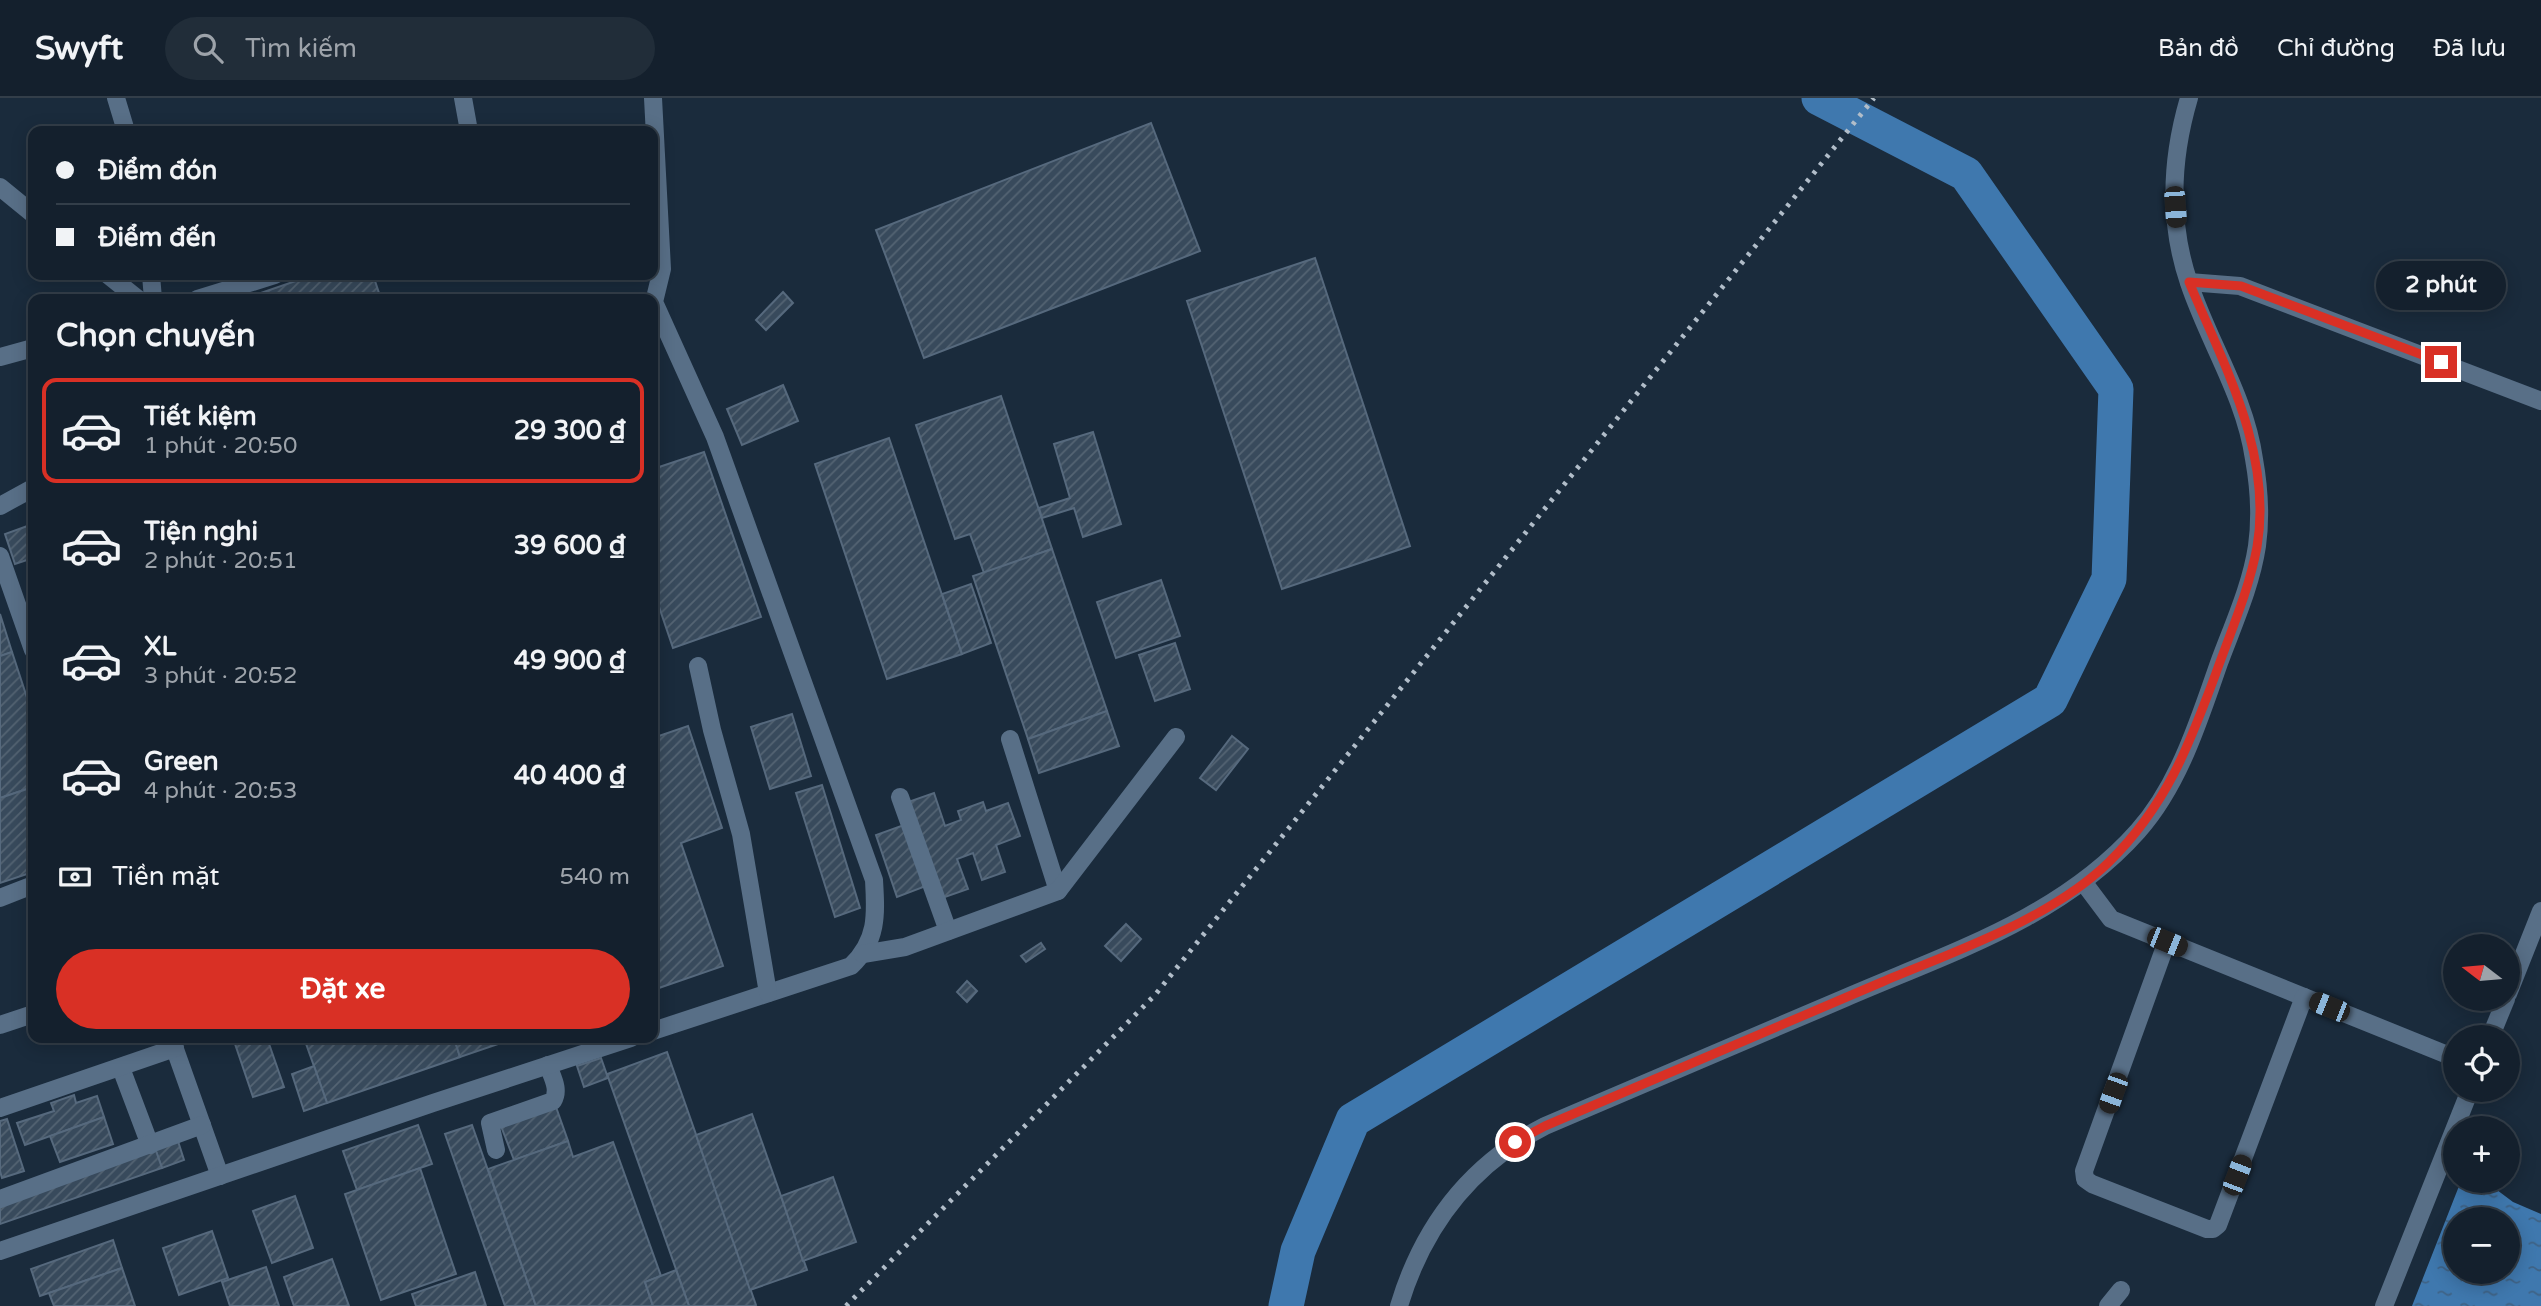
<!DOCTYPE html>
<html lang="vi">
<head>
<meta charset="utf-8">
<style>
  :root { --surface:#14202d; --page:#212d39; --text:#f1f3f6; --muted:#9da3aa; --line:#333e49; --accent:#d93025 }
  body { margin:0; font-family:"Varela Round",sans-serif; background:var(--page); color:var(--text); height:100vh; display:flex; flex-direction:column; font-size:26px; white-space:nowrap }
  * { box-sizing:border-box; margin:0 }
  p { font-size:23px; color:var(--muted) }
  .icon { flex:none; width:38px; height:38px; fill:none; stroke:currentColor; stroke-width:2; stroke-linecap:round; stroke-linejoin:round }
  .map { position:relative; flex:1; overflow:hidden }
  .drawer { position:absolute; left:28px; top:196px; width:630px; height:749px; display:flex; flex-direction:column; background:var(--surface); border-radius:14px; box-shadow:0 4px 18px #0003,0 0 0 2px var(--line) }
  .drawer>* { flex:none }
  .guide { position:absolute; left:28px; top:28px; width:630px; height:154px; border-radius:14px; box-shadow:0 4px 18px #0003,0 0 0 2px var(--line); display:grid; align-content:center; height:154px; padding:0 28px; background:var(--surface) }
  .needle { width:46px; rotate:286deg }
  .fabs { position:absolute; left:2443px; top:836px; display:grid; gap:14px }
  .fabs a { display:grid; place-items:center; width:77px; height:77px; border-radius:50%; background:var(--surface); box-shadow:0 4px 18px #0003,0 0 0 2px var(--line); font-size:35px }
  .end { position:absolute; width:32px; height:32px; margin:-16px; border:9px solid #d93025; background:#fff; box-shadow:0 0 0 4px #fff }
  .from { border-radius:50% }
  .bubble { position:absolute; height:49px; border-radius:24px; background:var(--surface); box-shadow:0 4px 18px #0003,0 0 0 2px var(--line); font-size:23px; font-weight:800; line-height:49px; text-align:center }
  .car { position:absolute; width:21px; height:42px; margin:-21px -10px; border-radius:9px; box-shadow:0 0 5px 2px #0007; background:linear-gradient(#222 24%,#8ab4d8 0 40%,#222 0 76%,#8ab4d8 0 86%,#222 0) }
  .guide b { display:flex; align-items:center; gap:24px; height:66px; font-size:26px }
  .guide b+b { border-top:2px solid var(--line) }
  .guide i { width:18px; height:18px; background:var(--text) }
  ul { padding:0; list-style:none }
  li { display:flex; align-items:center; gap:21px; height:105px; margin:0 14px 10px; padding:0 14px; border:4px solid transparent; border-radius:14px }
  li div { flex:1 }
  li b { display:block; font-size:26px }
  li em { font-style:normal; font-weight:800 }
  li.current { border-color:var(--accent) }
  li>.icon { width:63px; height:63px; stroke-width:1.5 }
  h2 { padding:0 28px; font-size:32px; line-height:84px }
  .pay { display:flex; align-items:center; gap:18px; height:77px; padding:0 28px; font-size:26px }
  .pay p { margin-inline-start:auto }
  .cta { display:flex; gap:14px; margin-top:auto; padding:14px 28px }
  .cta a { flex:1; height:80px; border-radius:42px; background:var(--accent); color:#fff; font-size:28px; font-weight:800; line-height:80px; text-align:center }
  header { display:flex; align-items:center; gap:42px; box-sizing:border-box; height:98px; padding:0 35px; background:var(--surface); border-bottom:2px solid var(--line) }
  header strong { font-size:33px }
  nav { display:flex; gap:38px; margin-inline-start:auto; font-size:24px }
  .search { width:490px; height:63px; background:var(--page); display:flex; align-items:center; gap:18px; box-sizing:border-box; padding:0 24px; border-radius:38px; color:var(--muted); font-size:26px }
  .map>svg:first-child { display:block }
</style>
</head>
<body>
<header>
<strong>Swyft</strong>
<div class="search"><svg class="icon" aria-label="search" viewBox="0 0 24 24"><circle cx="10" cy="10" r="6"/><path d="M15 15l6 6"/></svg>Tìm kiếm</div>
<nav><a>Bản đồ</a><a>Chỉ đường</a><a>Đã lưu</a></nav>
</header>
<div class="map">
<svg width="2541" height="1208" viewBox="0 0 2541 1208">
  <defs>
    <pattern id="water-ripples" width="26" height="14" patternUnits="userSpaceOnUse" patternTransform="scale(1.75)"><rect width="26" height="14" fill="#3f78ae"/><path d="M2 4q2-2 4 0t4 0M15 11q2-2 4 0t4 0" fill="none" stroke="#3f6284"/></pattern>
    <pattern id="building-hatch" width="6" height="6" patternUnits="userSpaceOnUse" patternTransform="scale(1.75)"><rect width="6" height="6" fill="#384a5c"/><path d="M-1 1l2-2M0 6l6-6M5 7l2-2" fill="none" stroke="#546473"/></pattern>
  </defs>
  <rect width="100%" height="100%" fill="#1a2b3c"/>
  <path fill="url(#water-ripples)" fill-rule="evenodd" d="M 2461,1083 L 2485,1083 L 2513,1104 L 2541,1116 L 2541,1208 L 2412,1208 ZM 2455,1122 L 2508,1122 L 2508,1174 L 2455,1174 Z"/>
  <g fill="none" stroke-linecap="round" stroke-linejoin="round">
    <path stroke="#3f78ae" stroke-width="35" d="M 1286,1208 L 1298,1153 L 1353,1022 L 2050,602 L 2109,481 L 2116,291 L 1966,76 L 1819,0"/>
  </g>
  <g fill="url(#building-hatch)" stroke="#56697d" stroke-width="2">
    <path d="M 1151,25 L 1200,153 L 924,260 L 876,132 Z"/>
    <path d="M 1315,160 L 1410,448 L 1282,491 L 1187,203 Z"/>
    <path d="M 313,177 L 373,177 L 381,201 L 256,201 L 255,197 Z"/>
    <path d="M 783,194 L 793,205 L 766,232 L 756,222 Z"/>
    <path d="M 783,287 L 798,323 L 742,347 L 727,311 Z"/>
    <path d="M 1001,298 L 1052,451 L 984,475 L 970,436 L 955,441 L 916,327 Z"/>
    <path d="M 653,307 L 658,323 L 653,325 Z"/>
    <path d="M 1093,334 L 1121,426 L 1083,439 L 1074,410 L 1042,420 L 1039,410 L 1070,400 L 1054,346 Z"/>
    <path d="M 889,340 L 962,556 L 887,581 L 815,366 Z"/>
    <path d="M 704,354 L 761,519 L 673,550 L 653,491 L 653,371 Z"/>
    <path d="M 33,426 L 33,460 L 15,466 L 5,436 Z"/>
    <path d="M 1052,451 L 1107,613 L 1028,641 L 973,478 Z"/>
    <path d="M 1161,482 L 1180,538 L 1116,560 L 1097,504 Z"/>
    <path d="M 971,486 L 991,545 L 962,556 L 942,496 Z"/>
    <path d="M 0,516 L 12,554 L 0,558 Z"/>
    <path d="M 1175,545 L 1190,591 L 1155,603 L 1139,557 Z"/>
    <path d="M 12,554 L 33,618 L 33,689 L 0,700 L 0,558 Z"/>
    <path d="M 1107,613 L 1119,648 L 1039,675 L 1028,641 Z"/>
    <path d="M 792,616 L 811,678 L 770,691 L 751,629 Z"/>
    <path d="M 688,628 L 722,730 L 681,745 L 723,868 L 653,892 L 653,629 L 656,639 Z"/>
    <path d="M 1232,638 L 1248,651 L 1216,692 L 1200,680 Z"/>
    <path d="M 822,687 L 860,810 L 835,819 L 796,695 Z"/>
    <path d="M 33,689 L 33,774 L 0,785 L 0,700 Z"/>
    <path d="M 934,695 L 945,728 L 961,722 L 958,713 L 983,704 L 986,713 L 1008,705 L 1020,738 L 996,747 L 1005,774 L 982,782 L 973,755 L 957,761 L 968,791 L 942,800 L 908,704 Z"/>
    <path d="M 904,727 L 926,788 L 897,799 L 876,737 Z"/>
    <path d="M 1126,826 L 1141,841 L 1121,863 L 1105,848 Z"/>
    <path d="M 1041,845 L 1045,851 L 1026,864 L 1021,858 Z"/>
    <path d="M 967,883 L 977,893 L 967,904 L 957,894 Z"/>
    <path d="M 233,940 L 267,940 L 284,989 L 253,999 Z"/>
    <path d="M 304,940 L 454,940 L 460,959 L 327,1005 Z"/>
    <path d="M 454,940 L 516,940 L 460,959 Z"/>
    <path d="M 667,954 L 756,1207 L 753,1208 L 689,1208 L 607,976 Z"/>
    <path d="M 601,960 L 608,980 L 584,989 L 577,968 Z"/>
    <path d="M 314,968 L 327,1005 L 304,1013 L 292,976 Z"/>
    <path d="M 74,997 L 76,1005 L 97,998 L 104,1019 L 25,1047 L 17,1025 L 54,1013 L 51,1005 Z"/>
    <path d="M 556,1009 L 568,1043 L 514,1062 L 501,1028 Z"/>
    <path d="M 752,1016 L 807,1172 L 750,1192 L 696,1037 Z"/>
    <path d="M 104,1019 L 113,1046 L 60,1064 L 50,1038 Z"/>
    <path d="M 7,1021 L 24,1073 L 2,1080 L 0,1073 L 0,1023 Z"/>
    <path d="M 418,1027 L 432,1066 L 357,1092 L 343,1053 Z"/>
    <path d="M 472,1027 L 536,1208 L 505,1208 L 445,1036 Z"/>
    <path d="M 177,1040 L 184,1062 L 162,1070 L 154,1048 Z"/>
    <path d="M 568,1043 L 573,1059 L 613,1044 L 661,1178 L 645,1184 L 653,1208 L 536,1208 L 488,1071 Z"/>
    <path d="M 155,1050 L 162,1070 L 0,1126 L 0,1104 Z"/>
    <path d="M 420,1070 L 456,1176 L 381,1202 L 345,1096 Z"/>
    <path d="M 833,1079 L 856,1144 L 803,1163 L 781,1098 Z"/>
    <path d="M 295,1098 L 313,1150 L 272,1165 L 253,1113 Z"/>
    <path d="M 212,1133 L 228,1180 L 179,1197 L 163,1150 Z"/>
    <path d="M 113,1142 L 122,1170 L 40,1198 L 31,1171 Z"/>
    <path d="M 332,1161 L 349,1208 L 294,1208 L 284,1179 Z"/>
    <path d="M 266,1169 L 279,1208 L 230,1208 L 222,1184 Z"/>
    <path d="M 122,1170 L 135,1208 L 54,1208 L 49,1195 Z"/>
    <path d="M 676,1172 L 689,1208 L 653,1208 L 645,1184 Z"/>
    <path d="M 475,1174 L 486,1208 L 416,1208 L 412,1196 Z"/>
  </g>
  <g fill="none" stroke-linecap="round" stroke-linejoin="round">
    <g stroke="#586f87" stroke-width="18">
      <path d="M 116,0 L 126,33"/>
      <path d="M 463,0 L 469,33"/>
      <path d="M 653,0 L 662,171 L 654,204 L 715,339 L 874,782 C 876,816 878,842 851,868 L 653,933"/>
      <path d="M 0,89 L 33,116"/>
      <path d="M 108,177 L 138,201"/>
      <path d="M 151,177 L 153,201"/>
      <path d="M 2189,184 L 2240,188 L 2541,303"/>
      <path d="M 197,201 L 275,177"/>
      <path d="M 0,259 L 33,250"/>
      <path d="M 0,408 L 33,390"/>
      <path d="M 0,458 L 33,552"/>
      <path d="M 698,568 L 712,632 L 741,736 L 768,895"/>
      <path d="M 1010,641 L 1058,793"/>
      <path d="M 900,699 L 948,833"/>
      <path d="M 2084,785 L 2111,821 L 2455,960"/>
      <path d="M 0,800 L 33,787"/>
      <path d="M 2167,843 L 2084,1073 L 2085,1081 L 2092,1086 L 2207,1131 L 2213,1131 L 2218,1127 L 2304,899"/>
      <path d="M 863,856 L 905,849 L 1058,793 L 1176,639"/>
      <path d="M 2508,896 L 2541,813"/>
      <path d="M 0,927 L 33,916"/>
      <path d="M 171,940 L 220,1078"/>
      <path d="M 2490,940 L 2506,901"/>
      <path d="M 121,970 L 150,1047"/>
      <path d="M 0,1010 L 175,950"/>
      <path d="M 496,1052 L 490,1025 L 553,1003 C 560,991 552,979 548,967"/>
      <path d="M 0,1101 L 202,1027"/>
      <path d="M 0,1153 L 433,1005 L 631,940"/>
      <path d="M 1399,1208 C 1423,1128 1471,1066 1545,1028 C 1645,985 1745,943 1845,900 C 1949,855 2061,820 2138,733 C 2179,687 2199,622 2219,565 C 2233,527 2251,488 2257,448 C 2261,419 2259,389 2254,361 C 2245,298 2209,245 2189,185 C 2168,123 2171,61 2189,0"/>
      <path d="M 2108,1208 L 2121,1192"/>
      <path d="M 2384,1208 L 2470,992"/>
    </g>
    <path stroke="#b1bdc9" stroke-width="5" stroke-dasharray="3.5 7" stroke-linecap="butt" d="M 846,1208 L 1155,897 L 1874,0"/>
  </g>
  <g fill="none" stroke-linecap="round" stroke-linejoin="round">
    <path stroke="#d93025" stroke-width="9" d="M 1515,1044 L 1545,1028 C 1657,980 1770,932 1882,884 C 1955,853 2051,821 2109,764 C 2166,708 2189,648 2216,575 C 2231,533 2249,492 2257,449 C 2273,356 2224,267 2189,184 L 2241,188 L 2441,264"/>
  </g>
</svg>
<div class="fabs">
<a><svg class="needle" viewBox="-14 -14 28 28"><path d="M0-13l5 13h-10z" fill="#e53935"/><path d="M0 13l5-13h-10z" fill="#9da3aa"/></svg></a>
<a><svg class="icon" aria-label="locate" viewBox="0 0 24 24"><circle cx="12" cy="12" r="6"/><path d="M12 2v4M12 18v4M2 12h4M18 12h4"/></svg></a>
<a>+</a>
<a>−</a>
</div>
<i class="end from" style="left:1515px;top:1044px"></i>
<i class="end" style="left:2441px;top:264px"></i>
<div class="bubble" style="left:2376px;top:163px;width:130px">2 phút</div>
<i class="car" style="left:2175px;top:109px;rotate:176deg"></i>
<i class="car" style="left:2167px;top:844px;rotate:112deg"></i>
<i class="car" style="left:2329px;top:909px;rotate:292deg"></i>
<i class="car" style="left:2113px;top:995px;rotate:200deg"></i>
<i class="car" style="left:2237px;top:1077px;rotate:21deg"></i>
<div class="guide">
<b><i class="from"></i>Điểm đón</b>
<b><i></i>Điểm đến</b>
</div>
<section class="drawer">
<h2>Chọn chuyến</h2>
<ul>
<li class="current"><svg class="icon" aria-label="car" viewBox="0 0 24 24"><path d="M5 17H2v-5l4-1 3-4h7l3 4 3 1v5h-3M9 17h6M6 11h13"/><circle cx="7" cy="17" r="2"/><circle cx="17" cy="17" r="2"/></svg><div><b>Tiết kiệm</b><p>1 phút · 20:50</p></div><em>29 300 ₫</em></li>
<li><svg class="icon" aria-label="car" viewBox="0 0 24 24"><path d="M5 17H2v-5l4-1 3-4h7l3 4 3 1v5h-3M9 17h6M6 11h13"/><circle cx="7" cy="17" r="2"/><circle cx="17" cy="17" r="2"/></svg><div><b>Tiện nghi</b><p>2 phút · 20:51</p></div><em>39 600 ₫</em></li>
<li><svg class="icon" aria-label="car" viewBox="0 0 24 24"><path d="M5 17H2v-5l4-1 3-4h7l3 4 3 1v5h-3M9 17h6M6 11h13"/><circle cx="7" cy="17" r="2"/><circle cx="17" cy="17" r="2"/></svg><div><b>XL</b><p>3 phút · 20:52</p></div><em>49 900 ₫</em></li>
<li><svg class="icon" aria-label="car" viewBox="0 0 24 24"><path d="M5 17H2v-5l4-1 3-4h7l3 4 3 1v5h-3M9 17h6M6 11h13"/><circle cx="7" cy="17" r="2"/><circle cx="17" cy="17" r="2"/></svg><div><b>Green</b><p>4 phút · 20:53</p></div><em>40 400 ₫</em></li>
</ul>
<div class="pay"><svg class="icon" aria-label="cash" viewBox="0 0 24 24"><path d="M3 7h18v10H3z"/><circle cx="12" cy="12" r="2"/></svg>Tiền mặt<p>540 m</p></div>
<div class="cta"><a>Đặt xe</a></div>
</section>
</div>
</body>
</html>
